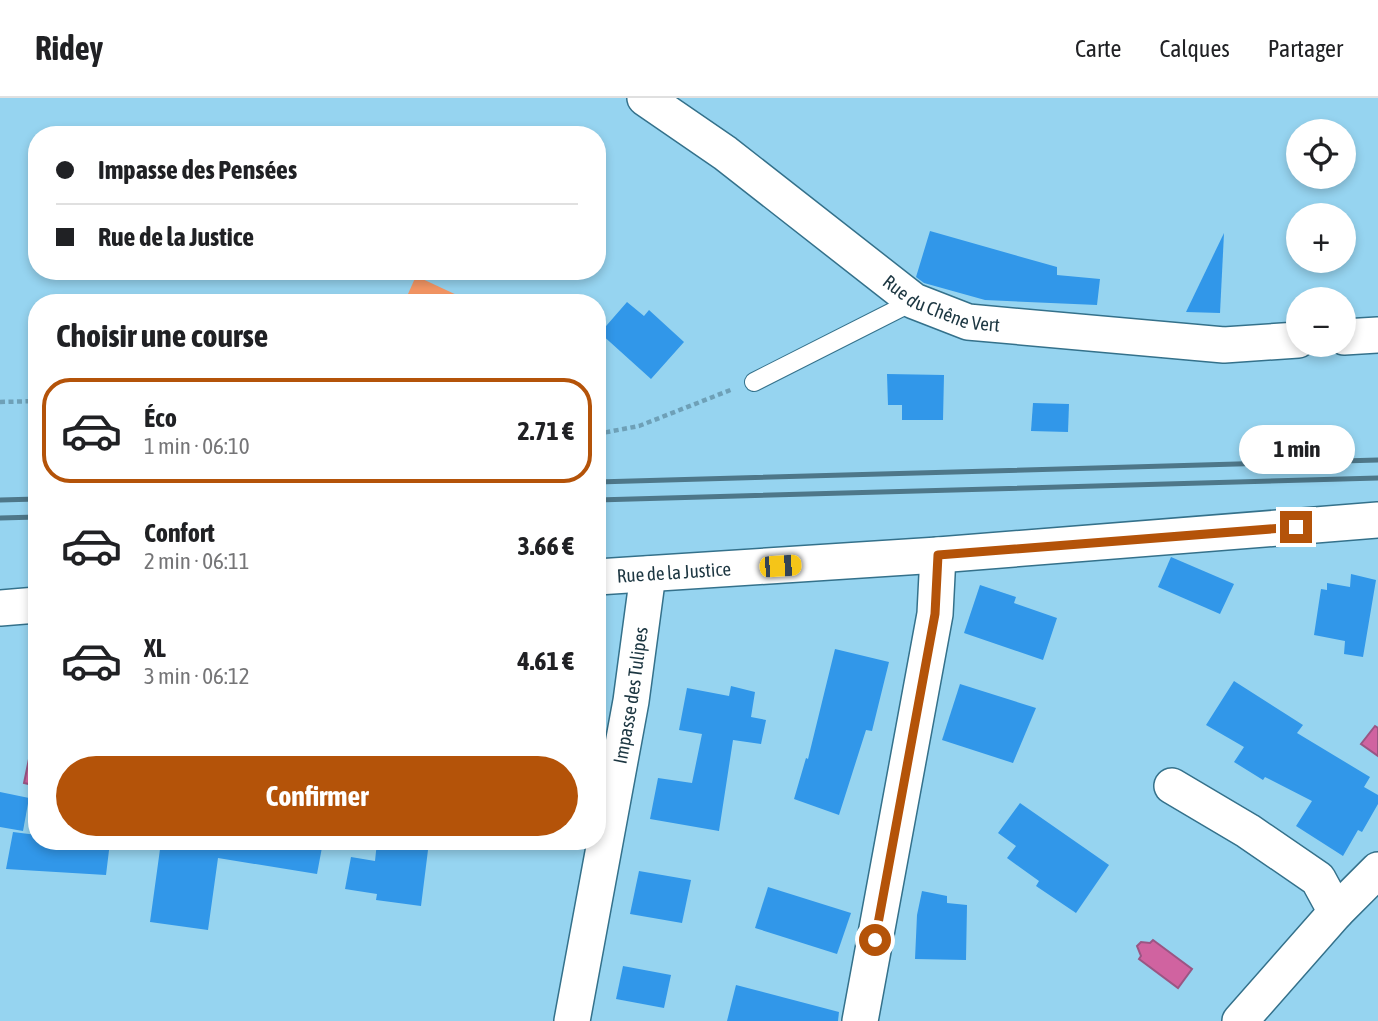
<!DOCTYPE html>
<html lang="fr">
<head>
<meta charset="utf-8">
<style>
  :root { --surface:#fff; --page:#f6f6f6; --text:#202124; --muted:#757577; --line:#e0e0e0; --accent:#b45309 }
  body { margin:0; font-family:"Asap Condensed",sans-serif; background:var(--page); color:var(--text); height:100vh; display:flex; flex-direction:column; font-size:26px; white-space:nowrap }
  * { box-sizing:border-box; margin:0 }
  p { font-size:23px; color:var(--muted) }
  .icon { flex:none; width:38px; height:38px; fill:none; stroke:currentColor; stroke-width:2; stroke-linecap:round; stroke-linejoin:round }
  .map { position:relative; flex:1; overflow:hidden }
  .details { position:absolute; left:28px; top:196px; width:578px; height:556px; display:flex; flex-direction:column; background:var(--surface); border-radius:28px; box-shadow:0 4px 10px #0003 }
  .details>* { flex:none }
  .banner { position:absolute; left:28px; top:28px; width:578px; height:154px; border-radius:28px; box-shadow:0 4px 10px #0003; display:grid; align-content:center; height:154px; padding:0 28px; background:var(--surface) }
  .tools { position:absolute; left:1286px; top:21px; display:grid; gap:14px }
  .tools a { display:grid; place-items:center; width:70px; height:70px; border-radius:50%; background:var(--surface); box-shadow:0 4px 10px #0003; font-size:35px }
  .end { position:absolute; width:32px; height:32px; margin:-16px; border:9px solid #b45309; background:#fff; box-shadow:0 0 0 4px #fff }
  .from { border-radius:50% }
  .bubble { position:absolute; height:49px; border-radius:24px; background:var(--surface); box-shadow:0 4px 10px #0003; font-size:23px; font-weight:700; line-height:49px; text-align:center }
  .car { position:absolute; width:21px; height:42px; margin:-21px -10px; border-radius:9px; box-shadow:0 0 5px 2px #0007; background:linear-gradient(#f5c518 24%,#345 0 40%,#f5c518 0 76%,#345 0 86%,#f5c518 0) }
  .banner b { display:flex; align-items:center; gap:24px; height:66px; font-size:26px }
  .banner b+b { border-top:2px solid var(--line) }
  .banner i { width:18px; height:18px; background:var(--text) }
  ul { padding:0; list-style:none }
  li { display:flex; align-items:center; gap:21px; height:105px; margin:0 14px 10px; padding:0 14px; border:4px solid transparent; border-radius:28px }
  li div { flex:1 }
  li b { display:block; font-size:26px }
  li em { font-style:normal; font-weight:700 }
  li.current { border-color:var(--accent) }
  li>.icon { width:63px; height:63px; stroke-width:1.5 }
  h2 { padding:0 28px; font-size:32px; line-height:84px }
  .cta { display:flex; gap:14px; margin-top:auto; padding:14px 28px }
  .cta a { flex:1; height:80px; border-radius:42px; background:var(--accent); color:#fff; font-size:28px; font-weight:700; line-height:80px; text-align:center }
  header { display:flex; align-items:center; gap:42px; box-sizing:border-box; height:98px; padding:0 35px; background:var(--surface); border-bottom:2px solid var(--line) }
  header strong { font-size:33px }
  nav { display:flex; gap:38px; margin-inline-start:auto; font-size:24px }
  .map>svg:first-child { display:block }
</style>
</head>
<body>
<header>
<strong>Ridey</strong>
<nav><a>Carte</a><a>Calques</a><a>Partager</a></nav>
</header>
<div class="map">
<svg width="1378" height="923" viewBox="0 0 1378 923">
  <rect width="100%" height="100%" fill="#96d4f0"/>
  <path fill="#f69765" d="M 416,178 L 474,205 L 404,205 Z"/>
  <g fill="#d063a0" stroke="#9a5684" stroke-width="2">
    <path d="M 1375,628 L 1378,630 L 1378,658 L 1361,646 Z"/>
    <path d="M 34,637 L 37,637 L 37,688 L 24,685 Z"/>
    <path d="M 1153,842 L 1192,871 L 1178,890 L 1139,861 L 1141,858 L 1137,848 L 1141,844 L 1150,845 Z"/>
  </g>
  <g fill="#3197e9">
    <path d="M 930,133 L 1057,169 L 1057,177 L 1100,181 L 1097,207 L 985,202 L 924,185 L 916,179 Z"/>
    <path d="M 1224,135 L 1220,215 L 1186,214 Z"/>
    <path d="M 627,204 L 644,218 L 649,212 L 684,244 L 651,281 L 600,235 Z"/>
    <path d="M 887,276 L 944,277 L 943,322 L 902,322 L 902,307 L 888,307 Z"/>
    <path d="M 1033,305 L 1069,306 L 1068,334 L 1031,333 Z"/>
    <path d="M 1171,459 L 1234,486 L 1220,516 L 1158,489 Z"/>
    <path d="M 1351,476 L 1376,482 L 1363,559 L 1344,556 L 1345,543 L 1314,537 L 1321,491 L 1327,492 L 1327,485 L 1350,489 Z"/>
    <path d="M 980,487 L 1016,499 L 1014,505 L 1057,520 L 1043,562 L 964,535 Z"/>
    <path d="M 835,551 L 889,564 L 872,633 L 866,632 L 839,717 L 794,701 L 806,660 L 808,661 Z"/>
    <path d="M 1234,583 L 1303,627 L 1297,635 L 1370,679 L 1364,689 L 1378,697 L 1378,706 L 1362,734 L 1358,732 L 1343,758 L 1296,728 L 1312,703 L 1265,679 L 1263,682 L 1234,664 L 1244,649 L 1206,627 Z"/>
    <path d="M 960,586 L 1036,610 L 1013,665 L 942,642 Z"/>
    <path d="M 731,588 L 755,594 L 751,619 L 766,622 L 761,646 L 733,642 L 719,733 L 650,721 L 658,680 L 692,685 L 702,636 L 679,632 L 687,590 L 729,598 Z"/>
    <path d="M 0,694 L 29,700 L 23,733 L 0,729 Z"/>
    <path d="M 1020,705 L 1109,767 L 1076,815 L 1036,788 L 1039,783 L 1007,760 L 1016,748 L 998,735 Z"/>
    <path d="M 13,734 L 37,737 L 37,744 L 110,744 L 106,777 L 6,771 Z"/>
    <path d="M 161,744 L 323,744 L 317,776 L 218,760 L 208,832 L 150,824 Z"/>
    <path d="M 377,744 L 429,744 L 421,808 L 376,802 L 377,796 L 345,791 L 351,759 L 375,763 Z"/>
    <path d="M 639,773 L 691,782 L 682,825 L 630,816 Z"/>
    <path d="M 768,789 L 851,815 L 837,856 L 755,830 Z"/>
    <path d="M 922,793 L 947,798 L 947,805 L 967,807 L 966,862 L 915,861 L 917,817 Z"/>
    <path d="M 623,868 L 671,877 L 664,910 L 616,901 Z"/>
    <path d="M 736,887 L 839,914 L 838,923 L 727,923 Z"/>
  </g>
  <g fill="none" stroke-linecap="round" stroke-linejoin="round">
    <defs>
      <path id="lane" d="M 754,284 L 914,203"/>
      <g id="street">
        <path id="s1" d="M 645,0 L 725,55 L 914,203 L 968,224 L 1224,247 L 1298,242"/>
        <path d="M 1344,239 L 1378,237"/>
        <path id="s2" d="M 597,479 L 938,457 L 1378,422"/>
        <path d="M 0,510 L 37,507"/>
        <path d="M 1172,688 L 1248,733 L 1318,781 L 1336,814"/>
        <path id="s3" d="M 572,923 L 631,603 L 648,476"/>
        <path d="M 860,923 L 935,516 L 938,457"/>
        <path d="M 1240,923 L 1336,814 L 1378,772"/>
      </g>
    </defs>
    <use href="#lane" stroke="#34718b" stroke-width="20"/>
    <use href="#street" stroke="#34718b" stroke-width="38"/>
    <g stroke="#6ea0b7" stroke-width="4.5" stroke-dasharray="5 3.5" stroke-linecap="butt">
      <path d="M 0,304 L 37,303"/>
      <path d="M 597,336 L 639,328 L 733,291"/>
    </g>
    <use href="#lane" stroke="#fff" stroke-width="18"/>
    <use href="#street" stroke="#fff" stroke-width="35"/>
    <g stroke="#4e7789" stroke-width="5">
      <path d="M 597,384 L 1378,362"/>
      <path d="M 0,402 L 37,401"/>
      <path d="M 597,402 L 1378,380"/>
      <path d="M 0,420 L 37,419"/>
    </g>
  </g>
  <g fill="none" stroke-linecap="round" stroke-linejoin="round">
    <path stroke="#b45309" stroke-width="9" d="M 875,842 L 935,516 L 938,457 L 1296,429"/>
  </g>
  <g text-anchor="middle" stroke-width="5" stroke-linejoin="round" paint-order="stroke">
    <g font-size="19" fill="#1c3641" stroke="#a3e1fe">
      <text dy="7" stroke="none"><textPath href="#s1" startOffset="364">Rue du Chêne Vert</textPath></text>
      <text dy="7" stroke="none"><textPath href="#s2" startOffset="77">Rue de la Justice</textPath></text>
      <text dy="7" stroke="none"><textPath href="#s3" startOffset="331">Impasse des Tulipes</textPath></text>
    </g>
  </g>
</svg>
<div class="tools">
<a><svg class="icon" aria-label="locate" viewBox="0 0 24 24"><circle cx="12" cy="12" r="6"/><path d="M12 2v4M12 18v4M2 12h4M18 12h4"/></svg></a>
<a>+</a>
<a>−</a>
</div>
<i class="end from" style="left:875px;top:842px"></i>
<i class="end" style="left:1296px;top:429px"></i>
<div class="bubble" style="left:1239px;top:327px;width:116px">1 min</div>
<i class="car" style="left:780px;top:468px;rotate:86deg"></i>
<div class="banner">
<b><i class="from"></i>Impasse des Pensées</b>
<b><i></i>Rue de la Justice</b>
</div>
<section class="details">
<h2>Choisir une course</h2>
<ul>
<li class="current"><svg class="icon" aria-label="car" viewBox="0 0 24 24"><path d="M5 17H2v-5l4-1 3-4h7l3 4 3 1v5h-3M9 17h6M6 11h13"/><circle cx="7" cy="17" r="2"/><circle cx="17" cy="17" r="2"/></svg><div><b>Éco</b><p>1 min · 06:10</p></div><em>2.71 €</em></li>
<li><svg class="icon" aria-label="car" viewBox="0 0 24 24"><path d="M5 17H2v-5l4-1 3-4h7l3 4 3 1v5h-3M9 17h6M6 11h13"/><circle cx="7" cy="17" r="2"/><circle cx="17" cy="17" r="2"/></svg><div><b>Confort</b><p>2 min · 06:11</p></div><em>3.66 €</em></li>
<li><svg class="icon" aria-label="car" viewBox="0 0 24 24"><path d="M5 17H2v-5l4-1 3-4h7l3 4 3 1v5h-3M9 17h6M6 11h13"/><circle cx="7" cy="17" r="2"/><circle cx="17" cy="17" r="2"/></svg><div><b>XL</b><p>3 min · 06:12</p></div><em>4.61 €</em></li>
</ul>
<div class="cta"><a>Confirmer</a></div>
</section>
</div>
</body>
</html>
